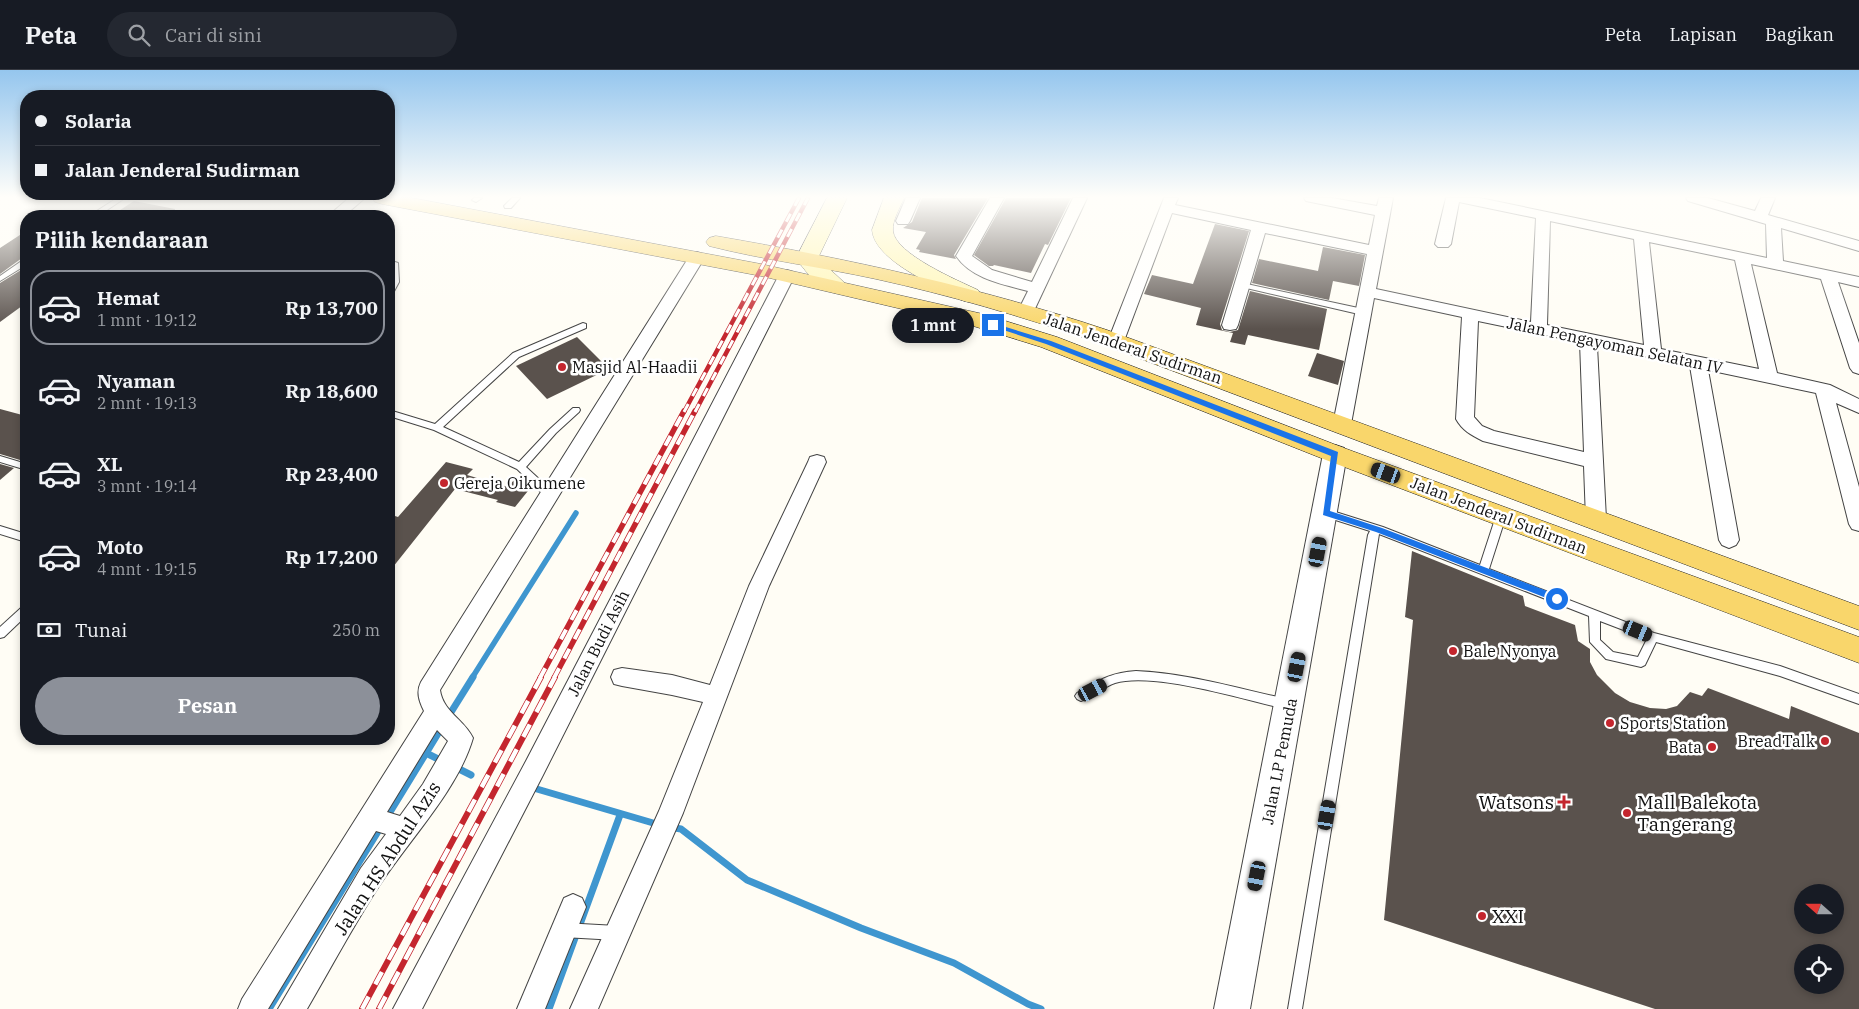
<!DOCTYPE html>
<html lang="id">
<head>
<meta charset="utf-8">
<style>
  :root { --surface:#171b24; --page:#242831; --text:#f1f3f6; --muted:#9ea1a6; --line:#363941; --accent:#8c9099 }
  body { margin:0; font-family:"IBM Plex Serif",serif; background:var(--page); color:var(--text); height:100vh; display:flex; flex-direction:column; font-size:19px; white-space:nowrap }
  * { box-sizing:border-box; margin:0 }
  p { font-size:16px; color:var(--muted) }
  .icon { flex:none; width:28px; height:28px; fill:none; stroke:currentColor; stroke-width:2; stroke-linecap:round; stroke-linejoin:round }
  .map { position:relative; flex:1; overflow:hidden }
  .sheet { position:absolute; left:20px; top:140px; width:375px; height:535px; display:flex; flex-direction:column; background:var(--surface); border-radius:20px; box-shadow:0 2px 8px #0003 }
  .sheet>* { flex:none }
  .hud { position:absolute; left:20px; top:20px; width:375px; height:110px; border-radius:20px; box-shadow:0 2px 8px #0003; display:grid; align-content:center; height:110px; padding:0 15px; background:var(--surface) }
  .needle { width:32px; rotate:291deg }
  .fabs { position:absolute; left:1794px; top:814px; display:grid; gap:10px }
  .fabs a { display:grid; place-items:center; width:50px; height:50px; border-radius:50%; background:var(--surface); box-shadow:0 2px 8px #0003; font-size:25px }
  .end { position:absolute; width:22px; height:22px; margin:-11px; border:6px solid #1a73e8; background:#fff; box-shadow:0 0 0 2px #fff }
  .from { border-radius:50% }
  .bubble { position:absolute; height:35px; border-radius:18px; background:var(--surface); box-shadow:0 2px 8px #0003; font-size:16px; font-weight:700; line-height:35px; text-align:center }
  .car { position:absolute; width:15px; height:30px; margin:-15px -8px; border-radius:6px; box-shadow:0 0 4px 1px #0007; background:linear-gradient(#222 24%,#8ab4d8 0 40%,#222 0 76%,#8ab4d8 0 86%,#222 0) }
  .hud b { display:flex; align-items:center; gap:18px; height:48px; font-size:19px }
  .hud b+b { border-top:1px solid var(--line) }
  .hud i { width:12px; height:12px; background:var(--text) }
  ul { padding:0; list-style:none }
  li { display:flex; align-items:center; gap:15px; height:75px; margin:0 10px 8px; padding:0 5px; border:2px solid transparent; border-radius:20px }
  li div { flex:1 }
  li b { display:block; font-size:19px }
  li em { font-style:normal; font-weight:700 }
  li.active { border-color:var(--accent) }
  li>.icon { width:45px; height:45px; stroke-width:1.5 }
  h2 { padding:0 15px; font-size:22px; line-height:60px }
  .pay { display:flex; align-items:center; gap:12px; height:55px; padding:0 15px; font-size:19px }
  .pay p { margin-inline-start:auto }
  .primary-button { display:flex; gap:10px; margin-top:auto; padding:10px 15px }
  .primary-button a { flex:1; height:58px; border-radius:30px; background:var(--accent); color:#fff; font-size:20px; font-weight:700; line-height:58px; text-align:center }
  header { display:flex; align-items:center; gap:30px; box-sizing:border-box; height:70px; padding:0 25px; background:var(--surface); border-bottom:1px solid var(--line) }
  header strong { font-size:24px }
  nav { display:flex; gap:28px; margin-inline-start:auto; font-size:18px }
  .search { width:350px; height:45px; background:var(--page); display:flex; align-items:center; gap:12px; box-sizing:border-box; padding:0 18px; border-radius:28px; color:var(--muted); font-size:19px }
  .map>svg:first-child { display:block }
</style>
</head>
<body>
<header>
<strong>Peta</strong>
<div class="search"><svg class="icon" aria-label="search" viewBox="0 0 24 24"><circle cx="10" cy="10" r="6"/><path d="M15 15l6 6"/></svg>Cari di sini</div>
<nav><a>Peta</a><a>Lapisan</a><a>Bagikan</a></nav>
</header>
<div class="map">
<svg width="1859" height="939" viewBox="0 0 1859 939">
  <rect width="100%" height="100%" fill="#fffdf5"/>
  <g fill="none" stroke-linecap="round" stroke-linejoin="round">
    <path stroke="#3f96cf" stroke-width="5.5" d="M 472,608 L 576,443"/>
    <g stroke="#3f96cf" stroke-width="7">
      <path d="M 448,647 L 473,607"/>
      <path d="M 426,683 L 444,692"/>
      <path d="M 455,697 L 471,705"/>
      <path d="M 530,717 L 660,755"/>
      <path d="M 387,747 L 442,657"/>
      <path d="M 669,757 L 681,759 L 747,810 L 861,858 L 954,893 L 1028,934 L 1041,939"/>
      <path d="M 269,939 L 382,755"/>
      <path d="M 549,939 L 620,745"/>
    </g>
  </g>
  <g fill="#5a524d" fill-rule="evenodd">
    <path d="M 922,128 L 988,128 L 954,185 L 956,189 L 919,182 L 920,180 L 916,179 L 926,162 L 903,158 L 912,152 Z"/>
    <path d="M 1006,128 L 1071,128 L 1048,175 L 1045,174 L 1031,203 L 994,195 L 993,196 L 989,196 L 974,185 Z"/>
    <path d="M 134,131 L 175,139 L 174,146 L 111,146 Z"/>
    <path d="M 1215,154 L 1249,161 L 1220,254 L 1222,260 L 1230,262 L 1238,260 L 1250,221 L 1327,239 L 1319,280 L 1248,265 L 1245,275 L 1230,272 L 1233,263 L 1196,255 L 1201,238 L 1144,224 L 1152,205 L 1193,214 Z"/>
    <path d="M 26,161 L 26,188 L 22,188 L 0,204 L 0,178 Z"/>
    <path d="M 1323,177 L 1365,185 L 1359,216 L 1333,211 L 1329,230 L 1252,213 L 1259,189 L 1318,201 Z"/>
    <path d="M 26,197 L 26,233 L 0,252 L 0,213 Z"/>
    <path d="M 577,267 L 609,299 L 547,329 L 516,296 Z"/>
    <path d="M 1317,283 L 1344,291 L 1338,315 L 1308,306 Z"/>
    <path d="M 0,339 L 26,346 L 26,389 L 20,390 L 0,384 Z"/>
    <path d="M 446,392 L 473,399 L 467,405 L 508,417 L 514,410 L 532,416 L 515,437 L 496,432 L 498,430 L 455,419 L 389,502 L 389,444 L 398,447 Z"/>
    <path d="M 0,394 L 14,398 L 0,410 Z"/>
    <path d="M 1412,481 L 1523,526 L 1525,536 L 1575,555 L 1578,571 L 1590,579 L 1590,592 L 1597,605 L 1615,623 L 1630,632 L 1650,638 L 1666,639 L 1677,636 L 1690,622 L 1702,626 L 1708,618 L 1789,649 L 1791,636 L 1859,663 L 1859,939 L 1655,939 L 1384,850 L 1413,550 L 1405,547 ZM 1802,822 L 1835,822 L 1835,855 L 1802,855 ZM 1802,882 L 1835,882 L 1835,915 L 1802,915 Z"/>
  </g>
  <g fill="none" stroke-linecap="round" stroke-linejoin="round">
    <defs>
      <g id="service">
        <path d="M 117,128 L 125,128 L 98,146 L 89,146 Z"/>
        <path d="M 474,128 L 482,128 L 476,132 L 472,130 Z"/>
        <path d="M 512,128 L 520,128 L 511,138 L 505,138 L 504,136 Z"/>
        <path d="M 23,190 L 26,190 L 26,195 L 0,211 L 0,206 Z"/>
        <path d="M 389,190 L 398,193 L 399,212 L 392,225 L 389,225 L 389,216 L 391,212 Z"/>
        <path d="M 1239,213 L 1242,213 L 1363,239 L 1367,242 L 1363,245 L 1242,217 L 1239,217 Z"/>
        <path d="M 583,253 L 586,254 L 586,258 L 519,287 L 443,357 L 519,392 L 550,359 L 573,338 L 579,338 L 580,340 L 579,342 L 556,363 L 526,397 L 553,422 L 555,425 L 553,428 L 547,428 L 517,399 L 434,360 L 389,346 L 389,340 L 435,354 L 513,283 Z"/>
        <path d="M 0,386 L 20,392 L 26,391 L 26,397 L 20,398 L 0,392 Z"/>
        <path d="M 1326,439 L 1383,457 L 1480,495 L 1496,446 L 1501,442 L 1504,443 L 1506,446 L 1489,499 L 1654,563 L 1780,596 L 1859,624 L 1859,634 L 1780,606 L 1656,572 L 1645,595 L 1641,597 L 1606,589 L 1590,572 L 1589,546 L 1379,464 L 1302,939 L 1288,939 L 1368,465 L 1370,461 L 1323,446 L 1321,443 ZM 1600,551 L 1647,569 L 1638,587 L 1613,582 L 1600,570 Z"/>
        <path d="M 0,456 L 26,464 L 26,472 L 0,464 Z"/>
        <path d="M 26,536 L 26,546 L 4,567 L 0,568 L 0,557 L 22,537 Z"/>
        <path d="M 1136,601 C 1187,603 1236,618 1286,629 L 1290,631 L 1292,634 L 1290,637 L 1286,639 C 1245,630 1153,601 1115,613 C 1103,617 1093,627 1081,631 L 1077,629 L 1075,626 L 1077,623 C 1100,610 1109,603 1136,601 Z"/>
        <path d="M 563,853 L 617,856 L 622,858 L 624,863 L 622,868 L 617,870 L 563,867 L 558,865 L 556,860 L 558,855 Z"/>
      </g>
      <g id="minor">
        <path d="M 349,128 L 365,128 L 344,146 L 328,146 Z"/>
        <path d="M 906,128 L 920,128 L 910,151 L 908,154 L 898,154 L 896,151 Z"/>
        <path d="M 990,128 L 1004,128 L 972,186 L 992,200 L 1032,212 L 1073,128 L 1087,128 L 1032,245 L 1020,245 L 1018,241 L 1028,221 C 1002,214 972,209 956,186 Z"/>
        <path d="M 1164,128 L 1178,128 L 1175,135 L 1369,175 L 1375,145 L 1311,132 L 1306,131 L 1304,128 L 1332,128 L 1377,136 L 1379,128 L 1393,128 L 1376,219 L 1531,252 L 1536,148 L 1459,132 L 1451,174 L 1448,177 L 1438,177 L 1435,174 L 1446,128 L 1480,128 L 1767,188 L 1766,154 L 1688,131 L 1686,128 L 1708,128 L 1755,141 L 1761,128 L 1775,128 L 1768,145 L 1859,171 L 1859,181 L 1781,158 L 1783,191 L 1859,207 L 1859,217 L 1838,212 L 1859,273 L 1859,304 L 1853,302 L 1850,298 L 1821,209 L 1751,194 L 1777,303 L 1830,315 L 1859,329 L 1859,343 L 1836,333 L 1859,417 L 1859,461 L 1852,459 L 1849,454 L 1816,323 L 1708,300 L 1739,470 L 1736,475 L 1729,478 L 1722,475 L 1719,470 L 1690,296 L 1597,276 L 1606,449 L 1603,454 L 1596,456 L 1589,454 L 1586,449 L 1584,396 L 1483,371 C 1471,365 1462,360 1456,349 L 1462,247 L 1374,228 L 1351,354 L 1348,358 L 1342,360 L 1336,358 L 1333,354 L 1367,184 L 1265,163 L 1238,255 L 1236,259 L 1230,260 L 1224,259 L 1222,255 L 1251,160 L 1172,143 L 1124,271 L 1122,275 L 1116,276 L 1110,275 L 1108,271 ZM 1550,151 L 1634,169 L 1644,275 L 1547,255 ZM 1649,172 L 1735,190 L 1759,299 L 1661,279 ZM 1478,251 L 1580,272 L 1584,382 L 1494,361 L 1482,356 L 1474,347 Z"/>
        <path d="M 697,182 L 702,184 L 705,187 L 440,620 C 443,642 464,649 473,668 C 458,720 408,771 379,816 C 353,856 331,898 307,939 L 278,939 L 361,798 L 386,764 L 376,761 L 268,939 L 238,939 L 242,929 L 424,641 C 419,631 416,622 421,612 L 689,187 L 692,184 ZM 437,660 L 448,671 L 423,714 L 400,746 L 387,742 Z"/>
        <path d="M 787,200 L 793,202 L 795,205 L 542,707 L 422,939 L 393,939 L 526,691 L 779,205 L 781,202 Z"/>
        <path d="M 817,385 L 824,387 L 826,392 L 769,516 L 683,743 L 598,939 L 570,939 L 659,741 L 703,632 L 672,625 L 622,616 L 614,614 L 611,607 L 614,600 L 622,598 L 672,605 L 710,615 L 749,516 L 808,392 L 810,387 Z"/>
        <path d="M 573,824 L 582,828 L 586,837 L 545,939 L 517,939 L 564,828 Z"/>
      </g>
      <path id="tertiary" d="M 1335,375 L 1344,378 L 1347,384 L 1250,939 L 1214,939 L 1323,384 L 1326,378 Z"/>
      <g id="secondary">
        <path d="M 827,128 L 847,128 L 818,188 L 850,218 L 847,223 C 826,228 807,204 796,188 Z"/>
        <path d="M 884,128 L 904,128 C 900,138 892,150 893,161 C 895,184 959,211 978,220 L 981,225 L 978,230 C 975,230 973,232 970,232 C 962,232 952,225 945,221 C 923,210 874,187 872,160 Z"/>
      </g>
      <g id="primary">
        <path d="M 372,128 L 412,128 L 761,194 L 983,244 L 1057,267 L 1344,378 L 1859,567 L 1859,593 L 1326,390 L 1041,277 L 970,255 L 761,206 L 382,134 L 375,132 Z"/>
        <path d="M 716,166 C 849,189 979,217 1107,260 L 1859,536 L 1859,560 L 1091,270 C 1020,246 949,225 876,209 C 821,197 764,190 709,176 L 706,172 L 709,168 Z"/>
      </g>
    </defs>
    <use href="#service" stroke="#444" stroke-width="2"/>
    <use href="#minor" stroke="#444" stroke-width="2"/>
    <use href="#tertiary" stroke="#444" stroke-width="2"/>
    <use href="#secondary" stroke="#333" stroke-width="1"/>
    <use href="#primary" stroke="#222" stroke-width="1"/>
    <use href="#service" fill="#fff" fill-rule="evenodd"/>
    <use href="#minor" fill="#fff" fill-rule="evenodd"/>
    <use href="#tertiary" fill="#fff" fill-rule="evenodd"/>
    <use href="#secondary" fill="#fff6b0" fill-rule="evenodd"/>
    <use href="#primary" fill="#f9d66b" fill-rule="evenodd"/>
    <defs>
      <g id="rail-far2">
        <path d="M 684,342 L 799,128"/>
        <path d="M 695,342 L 808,128"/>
      </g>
      <g id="rail-far1">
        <path d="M 540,608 L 684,341"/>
        <path d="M 554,608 L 695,341"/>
      </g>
      <g id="rail">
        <path d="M 362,939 L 541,607"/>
        <path d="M 379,939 L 555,607"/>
      </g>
    </defs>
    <use href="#rail-far2" stroke="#c4262e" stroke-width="4.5"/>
    <use href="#rail-far1" stroke="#c4262e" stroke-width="5.5"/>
    <use href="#rail" stroke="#c4262e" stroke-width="6"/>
    <use href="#rail-far2" stroke="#fff" stroke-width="3" stroke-dasharray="9" stroke-linecap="butt"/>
    <use href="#rail-far1" stroke="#fff" stroke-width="4" stroke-dasharray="11" stroke-linecap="butt"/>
    <use href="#rail" stroke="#fff" stroke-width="4.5" stroke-dasharray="14" stroke-linecap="butt"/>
  </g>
  <linearGradient id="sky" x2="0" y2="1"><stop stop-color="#95c6ee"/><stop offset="0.49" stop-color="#fffefa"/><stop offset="1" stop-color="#fffefa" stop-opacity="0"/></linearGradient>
  <rect width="1859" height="259" fill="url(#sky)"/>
  <path fill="#1a73e8" d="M 993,253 L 1051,271 L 1338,382 L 1330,441 L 1382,458 L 1560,526 L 1562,529 L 1560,531 L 1554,531 L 1376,462 L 1323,445 L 1331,386 L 1046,274 L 991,256 L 991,253 Z"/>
  <g fill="#c4262e" stroke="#fff" stroke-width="2">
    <circle cx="562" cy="297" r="5"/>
    <circle cx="444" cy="413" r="5"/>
    <circle cx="1453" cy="581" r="5"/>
    <circle cx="1610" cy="653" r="5"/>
    <circle cx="1825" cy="671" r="5"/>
    <circle cx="1712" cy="677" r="5"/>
    <path d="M1561.5 724.5h5v5h5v5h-5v5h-5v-5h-5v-5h5z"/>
    <circle cx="1627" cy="743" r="5"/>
    <circle cx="1482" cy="846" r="5"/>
  </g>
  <g text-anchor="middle" stroke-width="5" stroke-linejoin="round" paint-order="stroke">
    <g font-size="16" fill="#111" stroke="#fff">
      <text transform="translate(1615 275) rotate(12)" y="6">Jalan Pengayoman Selatan IV</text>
      <text transform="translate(1133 278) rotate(19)" y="6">Jalan Jenderal Sudirman</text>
      <text transform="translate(1499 445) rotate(21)" y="6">Jalan Jenderal Sudirman</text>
      <text transform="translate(598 573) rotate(-63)" y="6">Jalan Budi Asih</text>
      <text transform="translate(1279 691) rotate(-79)" y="6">Jalan LP Pemuda</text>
    </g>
    <g font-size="16" fill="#111" stroke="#fff" text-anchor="start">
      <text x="572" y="303">Masjid Al-Haadii</text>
      <text x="454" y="419">Gereja Oikumene</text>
      <text x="1463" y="587">Bale Nyonya</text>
      <text x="1620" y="659">Sports Station</text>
      <text x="1815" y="677" text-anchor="end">BreadTalk</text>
      <text x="1702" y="683" text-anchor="end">Bata</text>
    </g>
    <g font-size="19" fill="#111" stroke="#fff" text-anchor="start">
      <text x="1554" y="739" text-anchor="end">Watsons</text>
      <text x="1637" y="739">Mall Balekota<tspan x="1637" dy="22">Tangerang</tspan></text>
      <text x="1492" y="853">XXI</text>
    </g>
    <g font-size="19" fill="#111" stroke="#fff">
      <text transform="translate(387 788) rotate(-57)" y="7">Jalan HS Abdul Azis</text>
    </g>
  </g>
</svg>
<div class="fabs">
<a><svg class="needle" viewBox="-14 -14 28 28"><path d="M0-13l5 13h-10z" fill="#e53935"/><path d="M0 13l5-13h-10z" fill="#9ea1a6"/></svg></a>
<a><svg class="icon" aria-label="locate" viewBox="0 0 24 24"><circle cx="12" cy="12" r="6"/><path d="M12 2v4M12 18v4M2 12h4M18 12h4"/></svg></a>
</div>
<i class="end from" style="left:1557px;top:529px"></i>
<i class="end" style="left:993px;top:255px"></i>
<div class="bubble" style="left:892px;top:238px;width:82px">1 mnt</div>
<i class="car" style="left:1386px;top:403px;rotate:290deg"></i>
<i class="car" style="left:1318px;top:482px;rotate:11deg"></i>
<i class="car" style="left:1638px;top:561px;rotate:112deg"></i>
<i class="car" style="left:1297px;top:597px;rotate:11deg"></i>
<i class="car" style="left:1093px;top:620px;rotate:62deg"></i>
<i class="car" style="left:1327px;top:745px;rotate:10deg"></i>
<i class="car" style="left:1257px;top:806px;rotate:191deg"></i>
<div class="hud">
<b><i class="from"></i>Solaria</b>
<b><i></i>Jalan Jenderal Sudirman</b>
</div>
<section class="sheet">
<h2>Pilih kendaraan</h2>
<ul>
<li class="active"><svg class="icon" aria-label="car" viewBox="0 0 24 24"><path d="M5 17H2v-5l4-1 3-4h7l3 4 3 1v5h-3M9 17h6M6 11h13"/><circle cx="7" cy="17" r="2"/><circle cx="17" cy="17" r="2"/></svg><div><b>Hemat</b><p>1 mnt · 19:12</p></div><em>Rp 13,700</em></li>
<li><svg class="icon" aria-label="car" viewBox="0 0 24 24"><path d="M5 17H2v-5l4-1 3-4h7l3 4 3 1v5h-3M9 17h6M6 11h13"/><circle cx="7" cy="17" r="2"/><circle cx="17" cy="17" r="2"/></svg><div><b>Nyaman</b><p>2 mnt · 19:13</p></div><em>Rp 18,600</em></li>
<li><svg class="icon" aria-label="car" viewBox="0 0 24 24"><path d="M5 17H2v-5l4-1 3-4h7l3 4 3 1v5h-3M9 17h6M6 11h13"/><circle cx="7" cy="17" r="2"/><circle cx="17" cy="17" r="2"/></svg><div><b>XL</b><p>3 mnt · 19:14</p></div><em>Rp 23,400</em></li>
<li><svg class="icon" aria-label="car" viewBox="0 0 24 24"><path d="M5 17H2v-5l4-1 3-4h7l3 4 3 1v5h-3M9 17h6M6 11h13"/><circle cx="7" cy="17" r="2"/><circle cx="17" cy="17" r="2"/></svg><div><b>Moto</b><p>4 mnt · 19:15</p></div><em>Rp 17,200</em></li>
</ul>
<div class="pay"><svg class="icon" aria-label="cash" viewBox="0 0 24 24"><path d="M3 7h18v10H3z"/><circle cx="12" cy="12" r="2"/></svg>Tunai<p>250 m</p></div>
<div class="primary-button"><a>Pesan</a></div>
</section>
</div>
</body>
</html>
